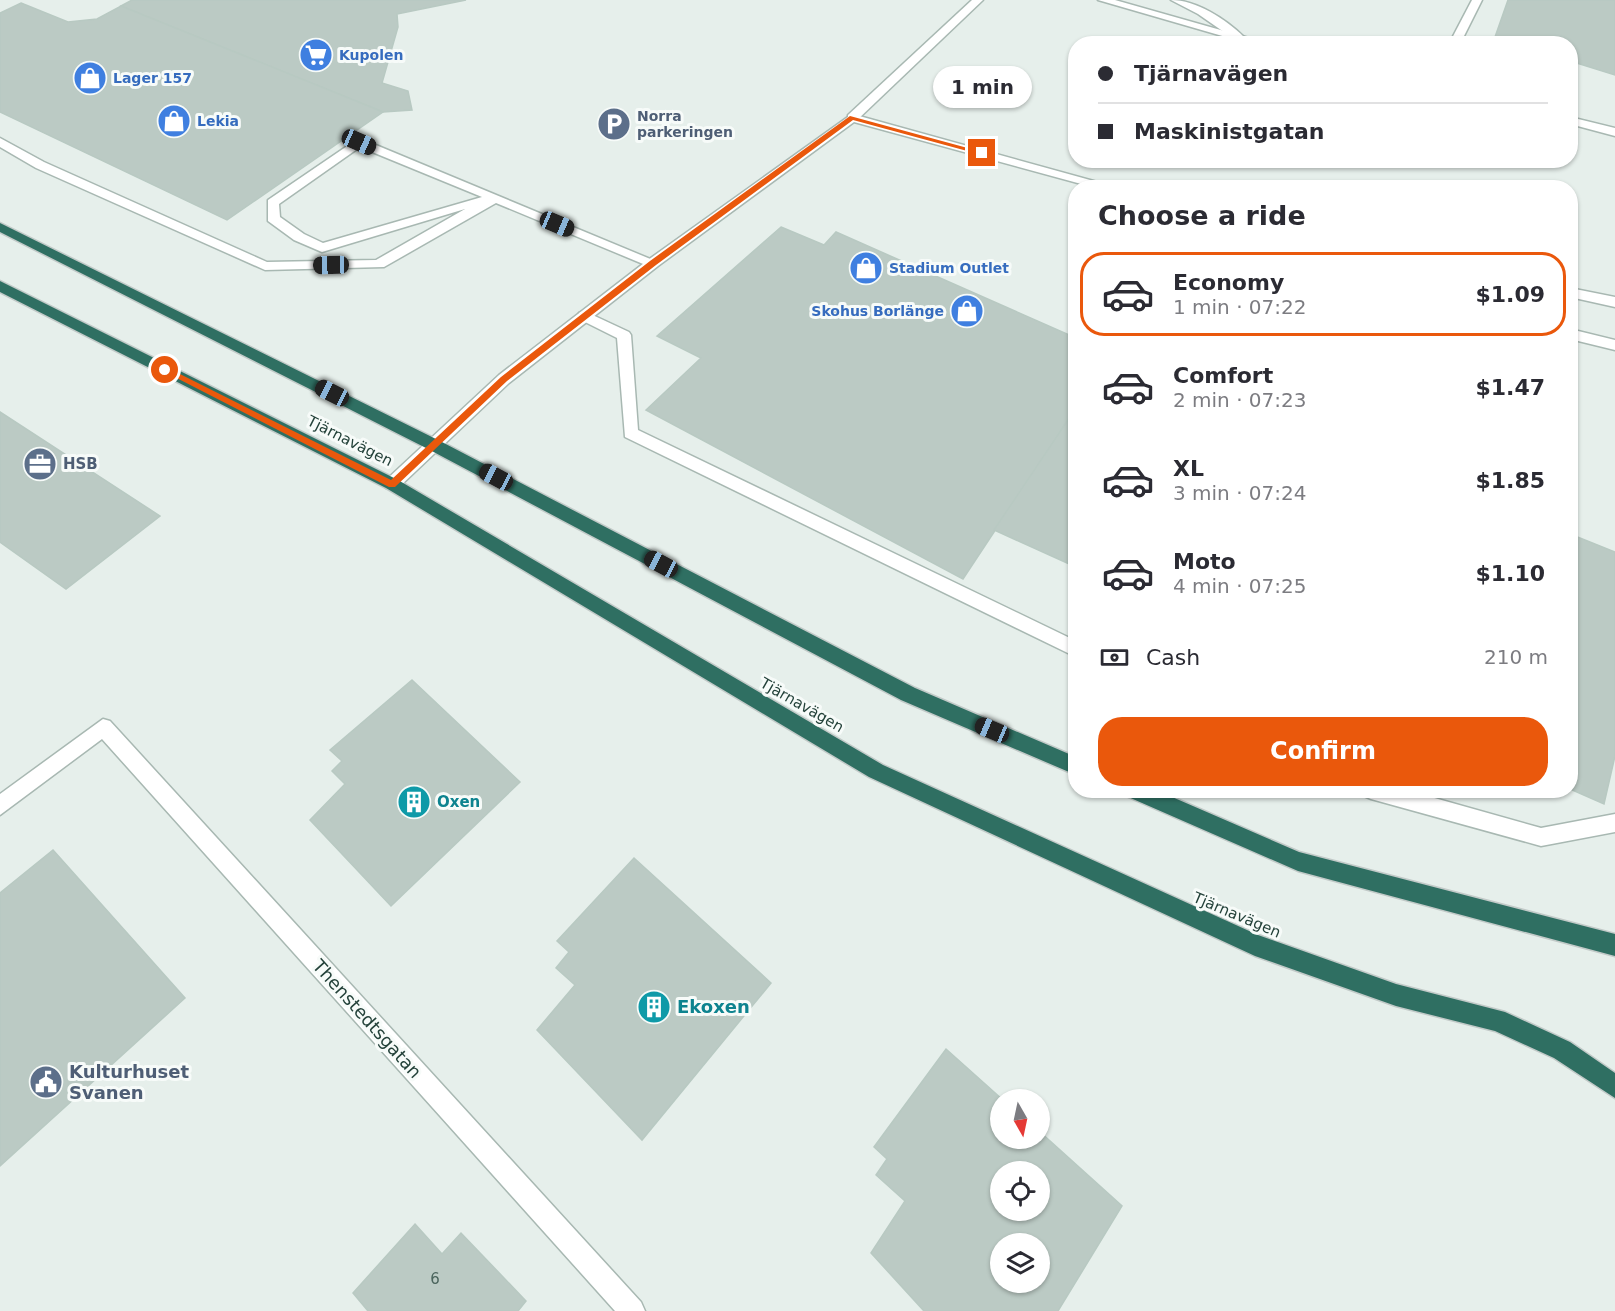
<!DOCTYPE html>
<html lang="en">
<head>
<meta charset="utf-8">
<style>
  :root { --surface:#fff; --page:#f7f7f7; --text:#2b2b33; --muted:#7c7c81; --line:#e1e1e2; --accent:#ea580c }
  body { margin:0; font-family:"DejaVu Sans",sans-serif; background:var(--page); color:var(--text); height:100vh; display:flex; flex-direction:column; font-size:22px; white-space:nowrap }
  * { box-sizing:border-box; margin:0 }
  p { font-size:20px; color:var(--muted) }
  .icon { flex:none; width:33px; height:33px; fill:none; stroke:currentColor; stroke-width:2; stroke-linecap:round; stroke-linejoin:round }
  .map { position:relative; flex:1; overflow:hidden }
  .drawer { position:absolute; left:1068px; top:180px; width:510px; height:618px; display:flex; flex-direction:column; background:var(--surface); border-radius:24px; box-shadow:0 2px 4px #0004 }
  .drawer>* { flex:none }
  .hud { position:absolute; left:1068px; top:36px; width:510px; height:132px; border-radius:24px; box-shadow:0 2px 4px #0004; display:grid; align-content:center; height:132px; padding:0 30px; background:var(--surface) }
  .needle { width:39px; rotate:171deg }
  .controls { position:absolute; left:990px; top:1089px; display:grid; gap:12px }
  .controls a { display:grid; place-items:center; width:60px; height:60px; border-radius:50%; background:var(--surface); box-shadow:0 2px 4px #0004; font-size:30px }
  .end { position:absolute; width:27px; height:27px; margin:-14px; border:8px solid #ea580c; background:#fff; box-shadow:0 0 0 3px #fff }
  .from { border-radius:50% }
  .bubble { position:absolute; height:42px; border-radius:21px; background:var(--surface); box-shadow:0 2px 4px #0004; font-size:20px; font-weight:800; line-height:42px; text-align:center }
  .car { position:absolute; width:18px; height:36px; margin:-18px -9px; border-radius:8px; box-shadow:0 0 4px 2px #0007; background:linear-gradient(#222 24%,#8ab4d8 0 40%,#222 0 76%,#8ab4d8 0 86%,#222 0) }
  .hud b { display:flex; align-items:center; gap:21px; height:57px; font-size:22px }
  .hud b+b { border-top:2px solid var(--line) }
  .hud i { width:15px; height:15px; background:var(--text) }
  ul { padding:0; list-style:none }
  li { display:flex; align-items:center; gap:18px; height:84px; margin:0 12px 9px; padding:0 18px; border:3px solid transparent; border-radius:24px }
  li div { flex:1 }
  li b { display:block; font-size:22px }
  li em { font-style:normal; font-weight:800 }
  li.active { border-color:var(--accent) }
  li>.icon { width:54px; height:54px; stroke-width:1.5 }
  h2 { padding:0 30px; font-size:27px; line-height:72px }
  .pay { display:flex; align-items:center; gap:15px; height:66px; padding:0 30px; font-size:22px }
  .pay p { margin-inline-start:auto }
  .button { display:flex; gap:12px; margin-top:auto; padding:12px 30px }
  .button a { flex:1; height:69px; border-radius:24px; background:var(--accent); color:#fff; font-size:24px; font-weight:800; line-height:69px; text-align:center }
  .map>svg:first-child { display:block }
</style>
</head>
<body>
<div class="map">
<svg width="1615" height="1311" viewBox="0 0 1615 1311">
  <rect width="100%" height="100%" fill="#e6efeb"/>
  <g fill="#bbcac4" stroke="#b8c9c2" stroke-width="1.5" fill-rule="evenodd">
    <path d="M 132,0 L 466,0 L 397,14 L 398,27 L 382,83 L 408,91 L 412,110 L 383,112 L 121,6 Z"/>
    <path d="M 1508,0 L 1615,0 L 1615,75 L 1570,61 L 1570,44 L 1517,44 L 1495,37 Z"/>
    <path d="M 21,3 L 68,22 L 97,19 L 121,6 L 383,112 L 227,220 L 0,112 L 0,13 Z"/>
    <path d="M 781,227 L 824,245 L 836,232 L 1076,338 L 1076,408 L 963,579 L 646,410 L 701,358 L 657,336 Z"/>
    <path d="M 1076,408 L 1076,567 L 994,530 Z"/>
    <path d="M 0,412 L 160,516 L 66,589 L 0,542 Z"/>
    <path d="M 1570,534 L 1615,552 L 1615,756 L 1604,804 L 1570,789 Z"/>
    <path d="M 412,680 L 520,782 L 391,906 L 310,820 L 345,784 L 332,771 L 342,761 L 330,750 Z"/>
    <path d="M 53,850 L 185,998 L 0,1166 L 0,893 Z"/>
    <path d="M 634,858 L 771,983 L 642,1140 L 537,1030 L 575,985 L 556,968 L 569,952 L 557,941 Z"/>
    <path d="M 946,1049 L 1003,1100 L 1000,1138 L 1040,1138 L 1040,1132 L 1122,1206 L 1058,1311 L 924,1311 L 871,1253 L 905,1201 L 876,1175 L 887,1159 L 874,1147 ZM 1000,1172 L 1040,1172 L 1040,1210 L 1000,1210 ZM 1000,1244 L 1040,1244 L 1040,1282 L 1000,1282 Z"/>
    <path d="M 415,1224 L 442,1254 L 461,1233 L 526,1301 L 518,1311 L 368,1311 L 353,1293 Z"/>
  </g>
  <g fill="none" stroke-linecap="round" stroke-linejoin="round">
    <defs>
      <g id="lane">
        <path d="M 972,0 L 983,0 L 856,121 L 848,121 L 848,115 Z"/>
        <path d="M 1171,0 C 1196,0 1226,19 1244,37 L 1234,39 L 1198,14 Z"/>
        <path d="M 0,138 L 44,162 L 267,262 L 376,260 L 465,209 L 322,252 L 294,240 L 268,221 L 268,200 L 359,138 L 660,263 L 653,267 L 648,266 L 496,203 L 384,267 L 265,270 L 36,168 L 0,147 ZM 360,147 L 482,197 L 323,243 L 304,234 L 280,217 L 279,204 Z"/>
        <path d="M 584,311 L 629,332 L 631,335 L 638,430 L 1076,641 L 1076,657 L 625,437 L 617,338 L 579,319 L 579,313 Z"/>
        <path d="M 1570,329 L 1615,340 L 1615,350 L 1570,339 Z"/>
        <path d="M 1361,790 L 1406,790 L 1541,828 L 1615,814 L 1615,832 L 1541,846 L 1371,799 L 1364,796 Z"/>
      </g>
      <g id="street">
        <path d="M 1098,0 L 1115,0 L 1270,44 L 1250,44 Z"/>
        <path d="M 1472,0 L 1482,0 L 1460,44 L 1449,44 Z"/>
        <path d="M 852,114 L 1119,188 L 1096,188 L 854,122 L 658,266 L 509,383 L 398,488 L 386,488 L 384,484 L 386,480 L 499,375 L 648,260 Z"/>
        <path d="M 1570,117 L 1615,128 L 1615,136 L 1570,124 Z"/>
        <path d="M 1570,288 L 1615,297 L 1615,307 L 1570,297 Z"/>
        <path d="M 103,719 L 110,721 L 641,1302 L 645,1311 L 615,1311 L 102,739 L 0,815 L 0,794 Z"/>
      </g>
      <g id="highway">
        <path d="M 0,223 L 440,441 L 915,688 L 1076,757 L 1076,775 L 901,700 L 428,449 L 0,232 Z"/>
        <path d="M 0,281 L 398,480 L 883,765 L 1258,935 L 1396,984 L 1505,1012 L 1570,1042 L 1615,1073 L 1615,1098 L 1554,1058 L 1495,1031 L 1396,1006 L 1255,956 L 869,777 L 386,488 L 0,292 Z"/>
        <path d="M 1123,790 L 1156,790 L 1299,852 L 1615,934 L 1615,956 L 1298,871 L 1126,796 Z"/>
      </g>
    </defs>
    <use href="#lane" stroke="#a8b8b2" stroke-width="3"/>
    <use href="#street" stroke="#a8b8b2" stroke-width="3"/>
    <use href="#highway" stroke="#c2cac8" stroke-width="3"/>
    <use href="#lane" fill="#fff" fill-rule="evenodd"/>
    <use href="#street" fill="#fff" fill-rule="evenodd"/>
    <use href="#highway" fill="#2f6f62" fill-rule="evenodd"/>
  </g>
  <path fill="#ea580c" d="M 850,116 L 986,153 L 982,155 L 853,120 L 656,265 L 507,381 L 395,487 L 389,487 L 161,370 L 168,368 L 391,480 L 501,377 L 650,261 Z"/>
  <defs>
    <symbol id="supermarket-disc" viewBox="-11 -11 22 22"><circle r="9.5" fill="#3f7fe0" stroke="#f7fbf9"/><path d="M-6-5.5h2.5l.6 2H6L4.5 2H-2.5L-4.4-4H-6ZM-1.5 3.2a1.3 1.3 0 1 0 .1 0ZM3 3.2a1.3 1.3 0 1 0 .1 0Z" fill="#fff"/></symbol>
    <symbol id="shop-disc" viewBox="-11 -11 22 22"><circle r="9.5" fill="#3f7fe0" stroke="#f7fbf9"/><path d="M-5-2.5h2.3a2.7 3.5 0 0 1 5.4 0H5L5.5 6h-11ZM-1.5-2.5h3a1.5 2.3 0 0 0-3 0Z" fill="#fff"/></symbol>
    <symbol id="parking-disc" viewBox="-11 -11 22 22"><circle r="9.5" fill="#5c6f8a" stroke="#f7fbf9"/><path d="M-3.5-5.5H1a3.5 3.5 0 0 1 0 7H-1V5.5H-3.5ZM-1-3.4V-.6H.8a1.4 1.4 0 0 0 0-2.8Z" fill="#fff"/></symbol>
    <symbol id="office-disc" viewBox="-11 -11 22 22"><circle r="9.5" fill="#5c6f8a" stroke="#f7fbf9"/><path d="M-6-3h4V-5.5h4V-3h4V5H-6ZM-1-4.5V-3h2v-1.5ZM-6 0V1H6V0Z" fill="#fff"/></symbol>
    <symbol id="building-disc" viewBox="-11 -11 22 22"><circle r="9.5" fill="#0f9aa8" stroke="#f7fbf9"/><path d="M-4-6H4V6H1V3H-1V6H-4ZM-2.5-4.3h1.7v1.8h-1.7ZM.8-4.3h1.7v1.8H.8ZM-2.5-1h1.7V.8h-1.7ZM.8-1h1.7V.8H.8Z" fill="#fff"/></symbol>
    <symbol id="civic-disc" viewBox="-11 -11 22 22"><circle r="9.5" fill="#5c6f8a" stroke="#f7fbf9"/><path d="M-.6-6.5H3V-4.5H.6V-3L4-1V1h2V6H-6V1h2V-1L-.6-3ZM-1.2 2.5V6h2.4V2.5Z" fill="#fff"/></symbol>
  </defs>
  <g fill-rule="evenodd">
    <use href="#supermarket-disc" x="297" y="36" width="38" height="38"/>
    <use href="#shop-disc" x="71" y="59" width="38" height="38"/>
    <use href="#shop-disc" x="155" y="102" width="38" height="38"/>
    <use href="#parking-disc" x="595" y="105" width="38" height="38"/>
    <use href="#shop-disc" x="847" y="249" width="38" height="38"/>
    <use href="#shop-disc" x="948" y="292" width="38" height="38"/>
    <use href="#office-disc" x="21" y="445" width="38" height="38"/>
    <use href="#building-disc" x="395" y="783" width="38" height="38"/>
    <use href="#building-disc" x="635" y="988" width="38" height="38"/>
    <use href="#civic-disc" x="27" y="1063" width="38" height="38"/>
  </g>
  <g text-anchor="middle" stroke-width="6" stroke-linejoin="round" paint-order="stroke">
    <g font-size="14" font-weight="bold" fill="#366cbe" stroke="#f7fbf9" text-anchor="start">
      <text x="339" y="60">Kupolen</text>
      <text x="113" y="83">Lager 157</text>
      <text x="197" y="126">Lekia</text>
      <text x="889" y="273">Stadium Outlet</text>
      <text x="944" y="316" text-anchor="end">Skohus Borlänge</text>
    </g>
    <g font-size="14" font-weight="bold" fill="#4e5e75" stroke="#f7fbf9" text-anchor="start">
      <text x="637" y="121">Norra<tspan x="637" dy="16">parkeringen</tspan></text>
    </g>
    <g font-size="15" fill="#24423a" stroke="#f7fbf9">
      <text transform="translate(350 441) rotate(27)" y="5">Tjärnavägen</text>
      <text transform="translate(802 705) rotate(30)" y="5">Tjärnavägen</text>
      <text transform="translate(1237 915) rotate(23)" y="5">Tjärnavägen</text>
    </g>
    <g font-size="15" font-weight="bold" fill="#4e5e75" stroke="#f7fbf9" text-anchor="start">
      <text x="63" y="469">HSB</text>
    </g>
    <g font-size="15" font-weight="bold" fill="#0d838f" stroke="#f7fbf9" text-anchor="start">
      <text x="437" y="807">Oxen</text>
    </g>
    <g font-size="15" fill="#4a645c">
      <text x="435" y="1284">6</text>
    </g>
    <g font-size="18" font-weight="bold" fill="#0d838f" stroke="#f7fbf9" text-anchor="start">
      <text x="677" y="1013">Ekoxen</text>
    </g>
    <g font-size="18" fill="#24423a" stroke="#f7fbf9">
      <text transform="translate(367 1019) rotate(48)" y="6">Thenstedtsgatan</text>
    </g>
    <g font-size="18" font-weight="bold" fill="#4e5e75" stroke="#f7fbf9" text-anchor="start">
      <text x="69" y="1078">Kulturhuset<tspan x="69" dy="21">Svanen</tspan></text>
    </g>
  </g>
</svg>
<div class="controls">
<a><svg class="needle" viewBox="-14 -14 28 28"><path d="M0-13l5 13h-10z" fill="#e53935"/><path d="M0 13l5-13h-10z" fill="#7c7c81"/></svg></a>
<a><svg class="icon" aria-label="locate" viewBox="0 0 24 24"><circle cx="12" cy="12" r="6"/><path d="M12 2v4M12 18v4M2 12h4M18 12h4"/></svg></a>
<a><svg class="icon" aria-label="layers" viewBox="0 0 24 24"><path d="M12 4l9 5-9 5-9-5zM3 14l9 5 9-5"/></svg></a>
</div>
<i class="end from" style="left:165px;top:370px"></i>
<i class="end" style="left:982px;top:153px"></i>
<div class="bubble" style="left:933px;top:66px;width:99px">1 min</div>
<i class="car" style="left:359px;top:142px;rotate:114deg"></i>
<i class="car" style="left:557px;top:224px;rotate:113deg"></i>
<i class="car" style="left:331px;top:265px;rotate:269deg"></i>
<i class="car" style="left:332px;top:393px;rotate:297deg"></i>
<i class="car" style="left:496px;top:477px;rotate:298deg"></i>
<i class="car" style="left:661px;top:564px;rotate:298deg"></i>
<i class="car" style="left:992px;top:730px;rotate:293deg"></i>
<div class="hud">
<b><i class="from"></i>Tjärnavägen</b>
<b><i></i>Maskinistgatan</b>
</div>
<section class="drawer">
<h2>Choose a ride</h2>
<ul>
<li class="active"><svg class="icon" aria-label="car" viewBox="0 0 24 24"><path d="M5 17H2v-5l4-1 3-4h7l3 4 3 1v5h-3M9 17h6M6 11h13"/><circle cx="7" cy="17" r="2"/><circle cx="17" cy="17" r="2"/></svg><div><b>Economy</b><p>1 min · 07:22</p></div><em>$1.09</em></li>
<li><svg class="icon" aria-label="car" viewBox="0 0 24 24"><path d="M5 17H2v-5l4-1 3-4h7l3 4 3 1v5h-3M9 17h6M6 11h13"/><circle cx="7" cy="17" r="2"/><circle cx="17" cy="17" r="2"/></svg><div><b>Comfort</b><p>2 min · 07:23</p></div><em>$1.47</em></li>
<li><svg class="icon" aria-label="car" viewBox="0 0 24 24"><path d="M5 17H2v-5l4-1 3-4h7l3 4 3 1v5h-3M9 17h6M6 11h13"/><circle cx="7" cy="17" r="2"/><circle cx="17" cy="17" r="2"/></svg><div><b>XL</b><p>3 min · 07:24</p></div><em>$1.85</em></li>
<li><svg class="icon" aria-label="car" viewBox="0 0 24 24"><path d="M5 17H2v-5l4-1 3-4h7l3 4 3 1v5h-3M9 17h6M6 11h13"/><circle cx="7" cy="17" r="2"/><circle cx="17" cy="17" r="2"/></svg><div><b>Moto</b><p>4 min · 07:25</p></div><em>$1.10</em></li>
</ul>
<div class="pay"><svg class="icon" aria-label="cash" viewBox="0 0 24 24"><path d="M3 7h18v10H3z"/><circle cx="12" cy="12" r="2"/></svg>Cash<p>210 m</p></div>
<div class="button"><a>Confirm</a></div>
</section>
</div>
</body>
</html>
